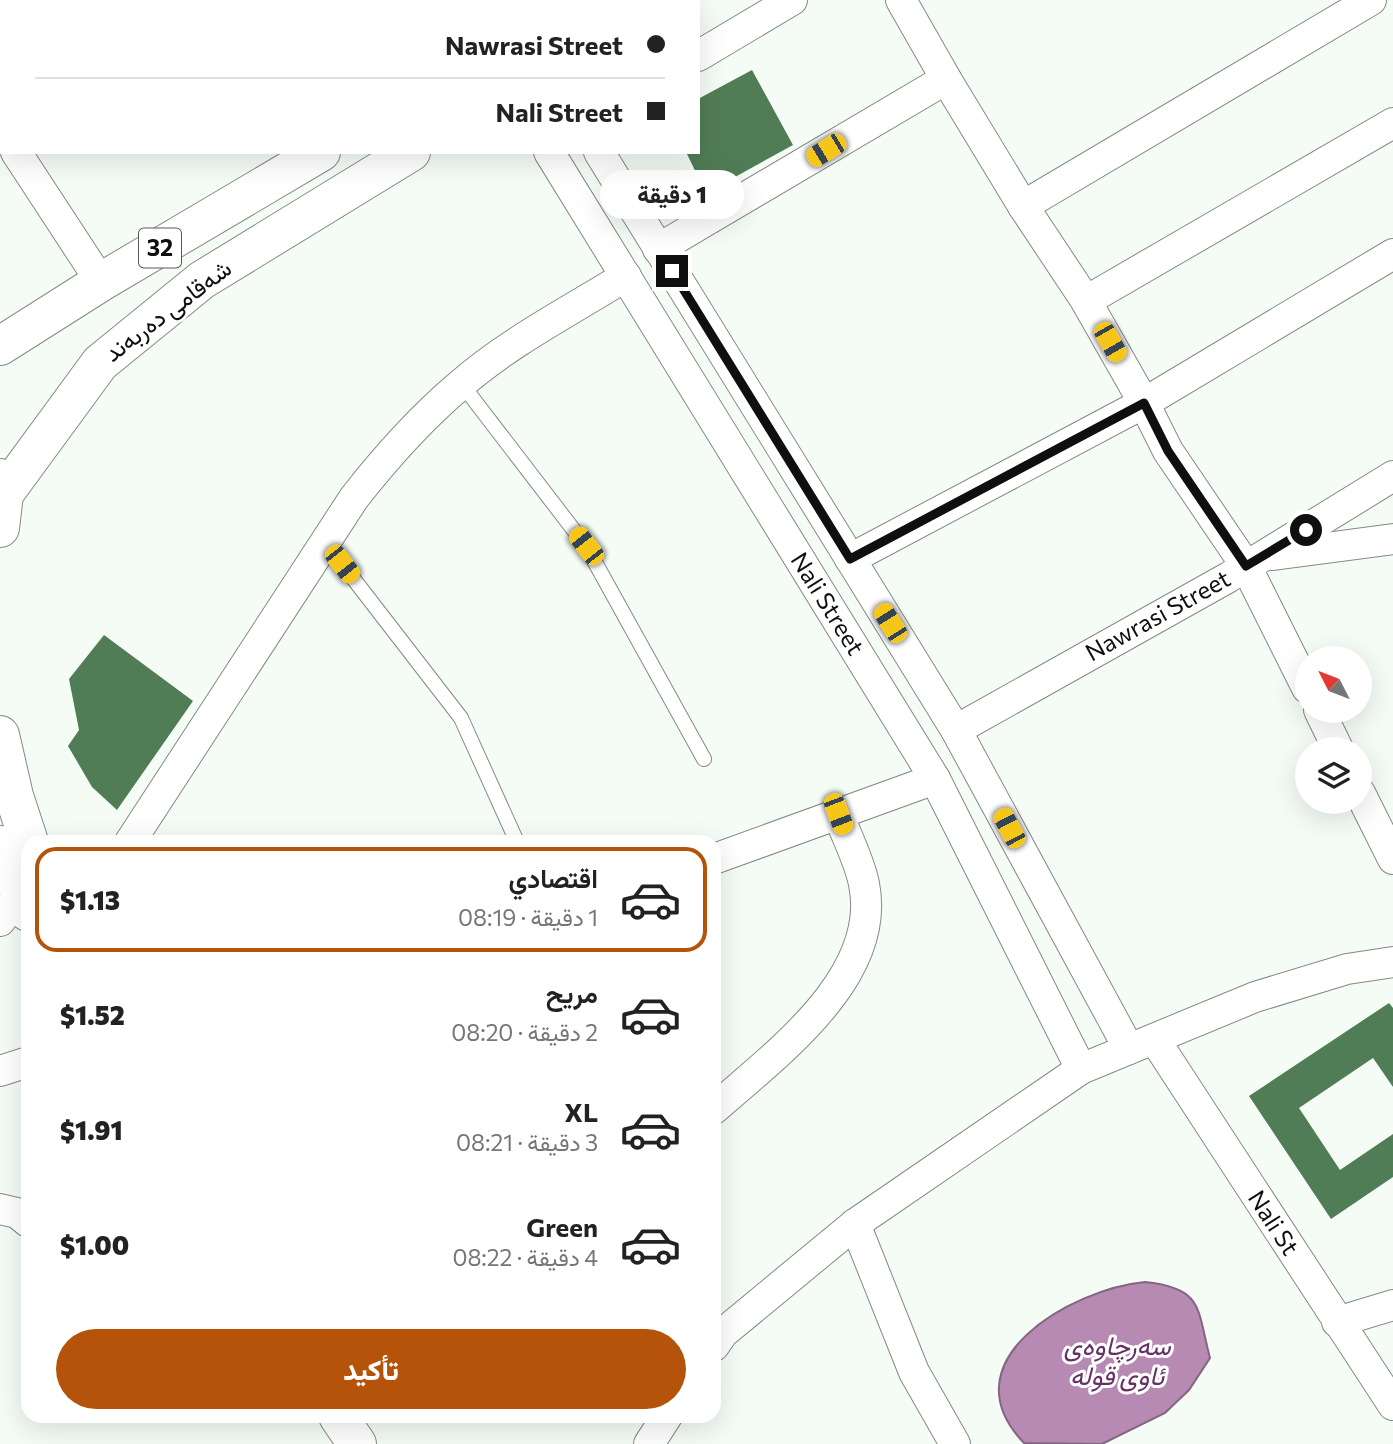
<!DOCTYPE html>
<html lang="ar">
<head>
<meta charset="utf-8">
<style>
  :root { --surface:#fff; --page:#f6f6f6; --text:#222; --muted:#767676; --line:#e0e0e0; --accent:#b45309 }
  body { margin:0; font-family:Commissioner,Vazirmatn,sans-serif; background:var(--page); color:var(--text); direction:rtl; height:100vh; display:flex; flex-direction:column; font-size:26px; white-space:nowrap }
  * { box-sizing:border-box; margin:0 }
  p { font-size:23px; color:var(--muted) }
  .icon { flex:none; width:38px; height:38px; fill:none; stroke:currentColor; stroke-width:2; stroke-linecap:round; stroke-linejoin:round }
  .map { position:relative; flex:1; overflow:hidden; direction:ltr }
  .sheet { position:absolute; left:21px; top:835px; width:700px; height:588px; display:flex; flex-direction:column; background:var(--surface); border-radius:21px; box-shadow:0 7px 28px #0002; direction:rtl }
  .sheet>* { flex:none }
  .guide { position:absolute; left:0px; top:0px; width:700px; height:154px; box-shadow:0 7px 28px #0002; direction:rtl; display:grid; align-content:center; height:154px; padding:0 35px; background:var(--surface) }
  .needle { width:46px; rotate:312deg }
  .fabs { position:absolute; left:1295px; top:646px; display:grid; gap:14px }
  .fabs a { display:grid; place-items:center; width:77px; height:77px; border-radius:50%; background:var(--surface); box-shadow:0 7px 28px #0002; font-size:35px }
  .end { position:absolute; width:32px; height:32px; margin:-16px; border:9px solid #0e100e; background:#fff; box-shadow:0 0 0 4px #fff }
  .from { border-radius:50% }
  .bubble { position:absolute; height:49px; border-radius:24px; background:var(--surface); box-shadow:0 7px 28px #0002; font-size:23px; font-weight:800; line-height:49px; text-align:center; direction:rtl }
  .car { position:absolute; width:21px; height:42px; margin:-21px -10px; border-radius:9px; box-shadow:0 0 5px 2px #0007; background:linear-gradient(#f5c518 24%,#345 0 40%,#f5c518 0 76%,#345 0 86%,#f5c518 0) }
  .guide b { display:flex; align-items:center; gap:24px; height:66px; font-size:26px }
  .guide b+b { border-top:2px solid var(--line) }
  .guide i { width:18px; height:18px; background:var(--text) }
  ul { padding:12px 0 0; list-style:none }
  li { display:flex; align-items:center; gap:21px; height:105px; margin:0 14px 10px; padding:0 21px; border:4px solid transparent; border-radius:21px }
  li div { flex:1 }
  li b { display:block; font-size:26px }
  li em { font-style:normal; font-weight:800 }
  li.active { border-color:var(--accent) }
  li>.icon { width:63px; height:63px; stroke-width:1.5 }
  .button { display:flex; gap:14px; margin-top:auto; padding:14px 35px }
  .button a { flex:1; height:80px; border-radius:42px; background:var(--accent); color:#fff; font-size:28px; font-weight:800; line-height:80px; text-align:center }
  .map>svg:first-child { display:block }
</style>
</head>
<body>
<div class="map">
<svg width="1393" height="1444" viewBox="0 0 1393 1444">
  <rect width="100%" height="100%" fill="#f4fcf5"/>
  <path fill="#b68ab3" stroke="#846582" stroke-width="2" d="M 1145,1282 C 1204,1288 1197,1309 1210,1358 L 1189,1390 L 1165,1413 L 1102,1444 L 1024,1443 C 945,1361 1071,1289 1145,1282 Z"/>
  <g fill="#517d56">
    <path d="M 752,70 L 793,145 L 706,193 L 686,152 L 698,152 L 698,99 Z"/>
    <path d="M 104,635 L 193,701 L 117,810 L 92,787 L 68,746 L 79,730 L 69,679 Z"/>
    <path d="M 1389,1003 L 1393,1008 L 1393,1087 L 1373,1058 L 1299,1108 L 1340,1170 L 1393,1134 L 1393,1177 L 1331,1219 L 1249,1096 Z"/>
  </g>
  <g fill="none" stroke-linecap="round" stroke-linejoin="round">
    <defs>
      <g id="lane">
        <path d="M 461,383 L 586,546 L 704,759"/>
        <path d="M 325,542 L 461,718 L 517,842"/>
      </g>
      <g id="street">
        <path d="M 333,0 L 334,2"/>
        <path d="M 901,0 L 946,79 L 1023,206 L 1086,301 L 1144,403 L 1168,451 L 1246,566 L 1307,688"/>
        <path d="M 698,56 L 792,0"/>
        <path d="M 0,129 L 2,131"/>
        <path d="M 16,152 L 101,282"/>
        <path d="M 549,152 L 935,779 L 1081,1069"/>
        <path d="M 599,152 L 956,730 L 1129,1049"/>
        <path d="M 1023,206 L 1371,0"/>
        <path d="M 658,249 L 946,79"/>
        <path d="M 1086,301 L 1393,123"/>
        <path d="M 1273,555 L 1393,539"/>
        <path d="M 850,559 L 1144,403 L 1393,254"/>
        <path d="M 1319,710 L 1338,749"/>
        <path d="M 956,730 L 1229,577 L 1393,476"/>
        <path d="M 1360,793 L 1393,859"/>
        <path d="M 130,842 L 354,498 C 386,457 420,419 460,385 C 509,342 570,311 626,276"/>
        <path d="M 714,859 L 935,779"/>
        <path d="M 0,921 L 20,894"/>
        <path d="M 1155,1040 L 1393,1405"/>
        <path d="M 0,1071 L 28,1062"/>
        <path d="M 714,1109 C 775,1055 883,977 864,884 C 860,862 846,835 838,814"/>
        <path d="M 0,1209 L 17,1213 L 28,1222"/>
        <path d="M 855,1224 L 914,1372 L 955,1444"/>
        <path d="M 1337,1322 L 1393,1305"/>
        <path d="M 714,1346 L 723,1333 L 855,1224 L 1081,1069 L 1255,997 L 1347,969 L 1393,962"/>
        <path d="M 649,1444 L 667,1416"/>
      </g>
      <g id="highway">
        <path d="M 574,2 L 577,0"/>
        <path d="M 659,2 L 662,0"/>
        <path d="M 0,346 L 101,282 L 321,152"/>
        <path d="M 0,478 L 4,494 L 0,528"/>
        <path d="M 4,494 L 100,363 L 202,280 L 411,152"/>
        <path d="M 0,735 L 14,796 L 29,842"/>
        <path d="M 0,845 L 28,912"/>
        <path d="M 338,1416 L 357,1444"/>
      </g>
    </defs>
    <use href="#lane" stroke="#848a84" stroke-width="16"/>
    <use href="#street" stroke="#848a84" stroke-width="32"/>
    <use href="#highway" stroke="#848a84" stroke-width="40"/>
    <use href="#lane" stroke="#fff" stroke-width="14"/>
    <use href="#street" stroke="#fff" stroke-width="30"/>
    <use href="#highway" stroke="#fff" stroke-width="38"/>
  </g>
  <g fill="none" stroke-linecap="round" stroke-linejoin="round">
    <path stroke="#0e100e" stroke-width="9" d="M 672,271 L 850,559 L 1144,403 L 1168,451 L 1246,566 L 1306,530"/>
  </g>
  <g text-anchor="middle" stroke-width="6" stroke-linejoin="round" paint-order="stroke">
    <rect fill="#fff" stroke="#565856" stroke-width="2" x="139" y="228.5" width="42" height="39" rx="5"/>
    <g font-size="23" font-weight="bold" fill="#0e100e">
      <text x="160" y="256">32</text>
    </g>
    <g font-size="24" fill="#0e100e" stroke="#fff">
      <text transform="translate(168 311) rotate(-37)" y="8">شەقامی دەربەند</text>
      <text transform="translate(827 604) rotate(58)" y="8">Nali Street</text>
      <text transform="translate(1158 616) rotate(-29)" y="8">Nawrasi Street</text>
      <text transform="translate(1273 1223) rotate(57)" y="8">Nali St</text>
    </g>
    <g font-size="26" font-style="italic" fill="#663065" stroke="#fff">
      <text x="1117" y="1355">سەرچاوەی<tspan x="1117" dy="30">ئاوی قولە</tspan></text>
    </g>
  </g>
</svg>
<div class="fabs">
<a><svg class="needle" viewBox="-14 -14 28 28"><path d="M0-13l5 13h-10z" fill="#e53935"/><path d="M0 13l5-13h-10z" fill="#767676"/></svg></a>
<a><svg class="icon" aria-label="layers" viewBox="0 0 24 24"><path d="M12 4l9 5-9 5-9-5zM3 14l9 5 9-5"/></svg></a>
</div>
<i class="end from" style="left:1306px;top:530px"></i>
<i class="end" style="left:672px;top:271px"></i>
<div class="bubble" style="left:600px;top:170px;width:144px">1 دقيقة</div>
<i class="car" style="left:826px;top:150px;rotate:239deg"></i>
<i class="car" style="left:1110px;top:342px;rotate:150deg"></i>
<i class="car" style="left:586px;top:546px;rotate:322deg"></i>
<i class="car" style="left:342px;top:564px;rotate:142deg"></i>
<i class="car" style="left:890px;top:623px;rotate:328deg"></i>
<i class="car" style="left:838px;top:814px;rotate:159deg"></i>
<i class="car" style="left:1009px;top:828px;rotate:332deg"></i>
<div class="guide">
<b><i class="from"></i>Nawrasi Street</b>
<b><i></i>Nali Street</b>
</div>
<section class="sheet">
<ul>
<li class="active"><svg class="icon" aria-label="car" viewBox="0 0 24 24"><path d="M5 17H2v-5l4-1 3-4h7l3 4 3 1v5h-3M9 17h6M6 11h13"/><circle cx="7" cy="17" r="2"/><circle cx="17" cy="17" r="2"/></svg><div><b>اقتصادي</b><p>1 دقيقة · 08:19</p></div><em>$1.13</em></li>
<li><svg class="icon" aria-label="car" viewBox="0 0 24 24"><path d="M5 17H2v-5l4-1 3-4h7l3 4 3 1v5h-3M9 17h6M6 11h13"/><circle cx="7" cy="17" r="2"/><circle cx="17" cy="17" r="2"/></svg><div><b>مريح</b><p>2 دقيقة · 08:20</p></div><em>$1.52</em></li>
<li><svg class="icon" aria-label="car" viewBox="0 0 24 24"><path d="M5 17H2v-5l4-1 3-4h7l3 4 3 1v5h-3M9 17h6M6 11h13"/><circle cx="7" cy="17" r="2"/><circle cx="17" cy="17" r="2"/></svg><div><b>XL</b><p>3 دقيقة · 08:21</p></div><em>$1.91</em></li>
<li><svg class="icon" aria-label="car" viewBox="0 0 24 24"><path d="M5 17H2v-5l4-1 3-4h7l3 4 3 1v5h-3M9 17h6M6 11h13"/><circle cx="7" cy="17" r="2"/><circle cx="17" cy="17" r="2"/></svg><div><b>Green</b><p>4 دقيقة · 08:22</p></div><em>$1.00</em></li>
</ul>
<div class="button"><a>تأكيد</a></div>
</section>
</div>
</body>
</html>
